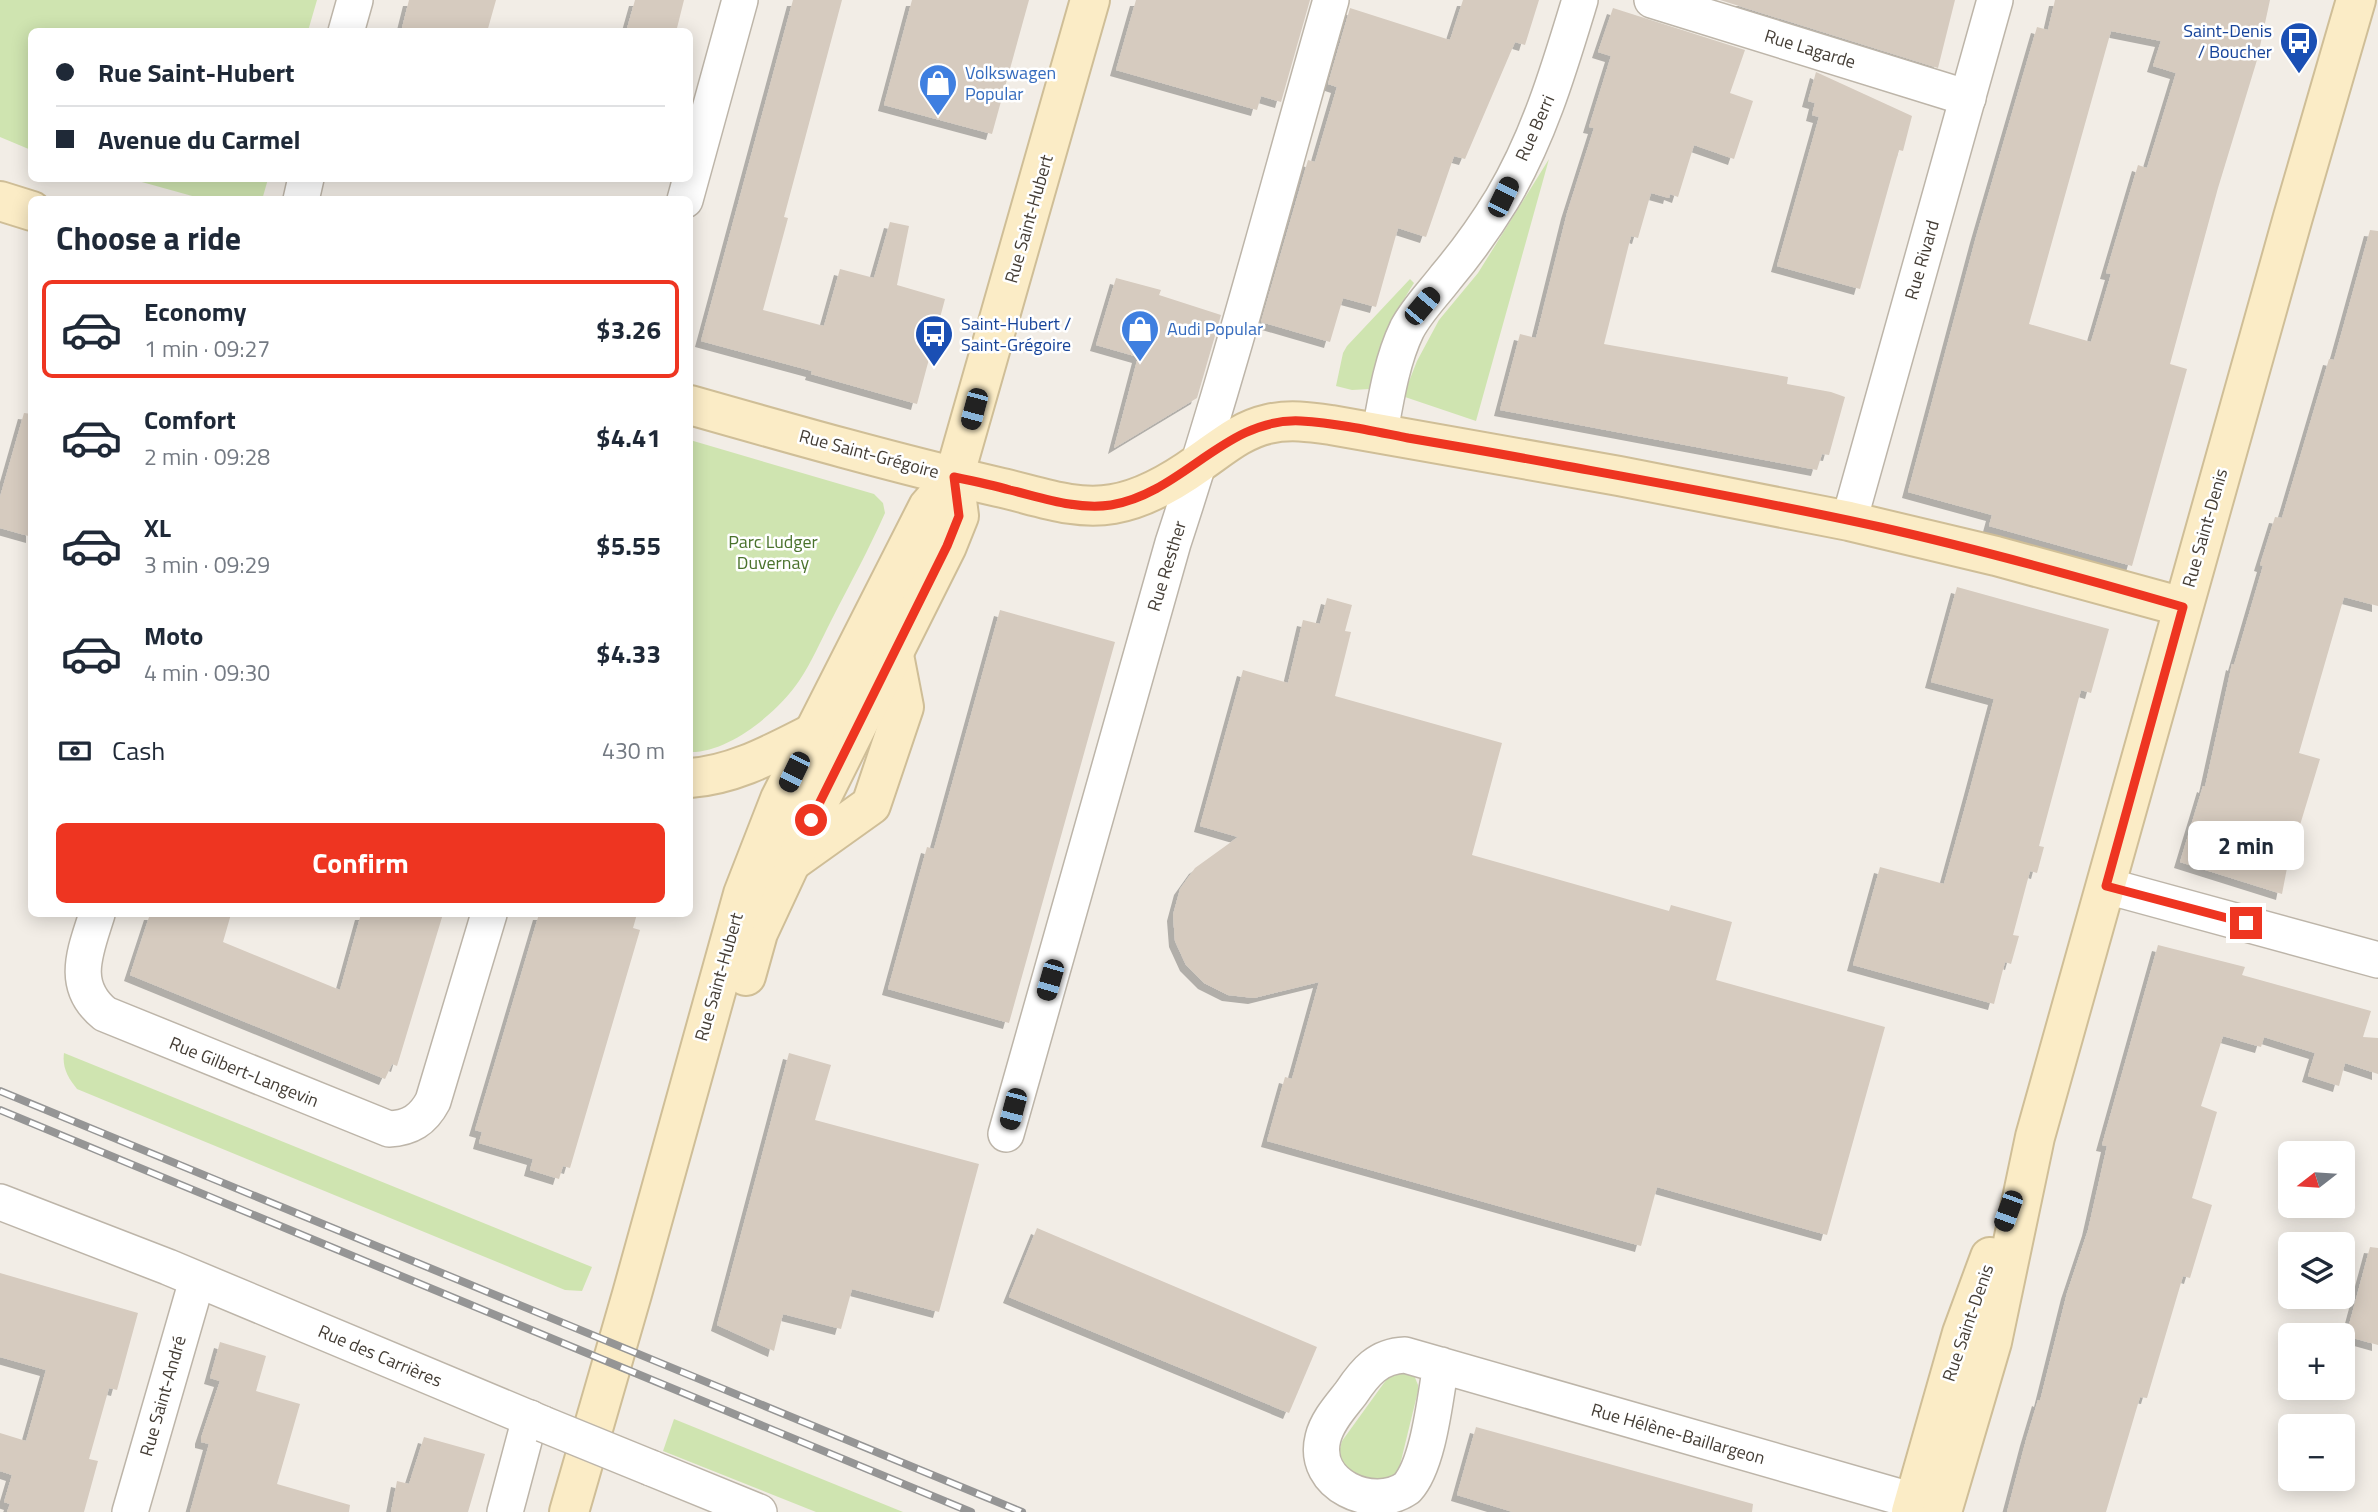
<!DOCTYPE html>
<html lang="en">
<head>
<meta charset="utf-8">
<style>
  :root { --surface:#fff; --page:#f6f6f7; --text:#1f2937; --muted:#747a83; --line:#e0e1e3; --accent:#ee3521 }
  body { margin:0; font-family:"Titillium Web",sans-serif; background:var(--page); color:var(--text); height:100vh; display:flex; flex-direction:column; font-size:26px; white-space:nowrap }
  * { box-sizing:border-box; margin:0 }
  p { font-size:23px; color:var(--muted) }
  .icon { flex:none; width:38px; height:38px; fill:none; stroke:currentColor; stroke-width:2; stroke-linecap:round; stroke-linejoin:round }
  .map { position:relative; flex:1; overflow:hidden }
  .drawer { position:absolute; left:28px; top:196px; width:665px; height:721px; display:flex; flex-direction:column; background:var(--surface); border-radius:10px; box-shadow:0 4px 18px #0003 }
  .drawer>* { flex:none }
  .hud { position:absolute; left:28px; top:28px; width:665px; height:154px; border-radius:10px; box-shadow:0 4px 18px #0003; display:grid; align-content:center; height:154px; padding:0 28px; background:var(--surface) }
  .needle { width:46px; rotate:253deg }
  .fabs { position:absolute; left:2278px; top:1141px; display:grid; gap:14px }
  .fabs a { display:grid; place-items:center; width:77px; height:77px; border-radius:10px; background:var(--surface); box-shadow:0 4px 18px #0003; font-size:35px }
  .end { position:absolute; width:32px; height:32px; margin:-16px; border:9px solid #ee3521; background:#fff; box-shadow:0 0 0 4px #fff }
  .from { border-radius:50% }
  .bubble { position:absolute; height:49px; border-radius:10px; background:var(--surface); box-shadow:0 4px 18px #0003; font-size:23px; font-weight:700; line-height:49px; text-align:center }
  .car { position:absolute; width:21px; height:42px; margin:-21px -10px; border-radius:9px; box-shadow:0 0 5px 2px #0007; background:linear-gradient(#222 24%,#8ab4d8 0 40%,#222 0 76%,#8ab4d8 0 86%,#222 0) }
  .hud b { display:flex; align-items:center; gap:24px; height:66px; font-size:26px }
  .hud b+b { border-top:2px solid var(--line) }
  .hud i { width:18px; height:18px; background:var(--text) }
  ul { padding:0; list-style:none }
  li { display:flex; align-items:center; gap:21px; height:98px; margin:0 14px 10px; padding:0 14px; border:4px solid transparent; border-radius:10px }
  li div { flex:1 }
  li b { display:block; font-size:26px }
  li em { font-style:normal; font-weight:700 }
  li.on { border-color:var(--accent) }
  li>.icon { width:63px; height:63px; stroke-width:1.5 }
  h2 { padding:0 28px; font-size:32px; line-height:84px }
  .pay { display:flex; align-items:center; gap:18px; height:77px; padding:0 28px; font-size:26px }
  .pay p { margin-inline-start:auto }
  .action { display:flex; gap:14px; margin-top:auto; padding:14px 28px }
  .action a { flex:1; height:80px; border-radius:10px; background:var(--accent); color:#fff; font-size:28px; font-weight:700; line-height:80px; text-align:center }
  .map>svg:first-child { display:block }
</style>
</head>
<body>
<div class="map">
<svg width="2378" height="1512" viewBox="0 0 2378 1512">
  <defs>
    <filter id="shadow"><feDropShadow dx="-6" dy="6" stdDeviation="0" flood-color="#0004"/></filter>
  </defs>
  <rect width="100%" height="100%" fill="#f2ede6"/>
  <g fill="#cfe4b0">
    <path d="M 0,0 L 317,0 L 308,31 L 32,32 L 31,150 L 0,137 Z"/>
    <path d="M 1549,159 L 1476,421 L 1405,397 L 1406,389 L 1417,361 L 1439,320 L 1478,273 Z"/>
    <path d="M 131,179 L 268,179 L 262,200 L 203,199 Z"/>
    <path d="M 1410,279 L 1414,283 C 1391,318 1382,349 1370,389 L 1352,390 L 1336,386 L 1343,353 L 1347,346 Z"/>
    <path d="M 690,440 L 874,494 L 883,503 L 885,513 C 869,549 850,584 832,619 C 821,640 812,662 799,681 C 778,712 729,753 690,752 Z"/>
    <path d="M 64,1053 L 592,1267 L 582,1291 L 565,1290 L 77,1089 C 68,1078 62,1068 64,1053 Z"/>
    <path d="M 1399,1371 L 1414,1375 L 1418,1385 L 1418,1391 L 1399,1469 L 1393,1477 L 1376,1486 L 1343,1470 L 1339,1452 L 1342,1441 L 1389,1376 Z"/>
    <path d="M 674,1419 L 903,1512 L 816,1512 L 663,1451 Z"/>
  </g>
  <g fill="#d6cbbf" fill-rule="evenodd" filter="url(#shadow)">
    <path d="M 409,0 L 496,0 L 487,32 L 401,32 Z"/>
    <path d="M 635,0 L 684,0 L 676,32 L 626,32 Z"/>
    <path d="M 793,0 L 842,0 L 784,217 L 788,218 L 763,310 L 824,326 L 840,269 L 874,278 L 890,222 L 909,226 L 897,285 L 945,299 L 917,404 L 811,374 L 812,371 L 701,341 Z"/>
    <path d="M 912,0 L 1029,0 L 992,134 L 884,105 Z"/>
    <path d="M 1136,0 L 1310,0 L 1281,102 L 1261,96 L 1257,110 L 1116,70 Z"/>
    <path d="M 1463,0 L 1539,0 L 1525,45 L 1515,42 L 1465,159 L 1454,156 L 1426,237 L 1398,228 L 1376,307 L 1343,298 L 1330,342 L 1261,322 L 1308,160 L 1315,162 L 1337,87 L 1328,84 L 1350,8 L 1450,40 Z"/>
    <path d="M 1720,0 L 1955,0 L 1938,68 Z"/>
    <path d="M 2055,0 L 2270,0 L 2257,60 L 2218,188 L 2170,364 L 2187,369 L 2132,566 L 1989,526 L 1992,515 L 1908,492 L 1976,237 L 2037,27 L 2048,30 ZM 2111,31 L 2161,41 L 2153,66 L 2176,73 L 2147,168 L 2138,165 L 2106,273 L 2111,274 L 2091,342 L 2029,324 Z"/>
    <path d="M 1613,8 L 1745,50 L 1730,93 L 1753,101 L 1734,159 L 1694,145 L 1678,197 L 1670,194 L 1669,198 L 1651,193 L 1638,238 L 1631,236 L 1604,344 L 1788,377 L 1787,384 L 1831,392 L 1845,397 L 1829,455 L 1822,454 L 1817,470 L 1500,410 L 1520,334 L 1536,338 L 1567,213 L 1594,128 L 1589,127 L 1611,56 L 1598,52 Z"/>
    <path d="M 1816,72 L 1912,116 L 1903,151 L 1899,150 L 1860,289 L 1777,266 L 1819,117 L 1812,115 L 1815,103 L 1808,101 Z"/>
    <path d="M 2370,230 L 2378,231 L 2378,606 L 2344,597 L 2299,753 L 2320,759 L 2287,868 L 2282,894 L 2180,862 L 2203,786 L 2205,787 L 2232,664 L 2234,665 L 2263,566 L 2260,565 L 2275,517 L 2282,518 L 2329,359 L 2334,360 Z"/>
    <path d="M 1116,278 L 1161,290 L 1159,295 L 1221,315 L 1197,398 L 1114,448 L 1138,357 L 1096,345 Z"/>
    <path d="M 24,413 L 32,414 L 32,537 L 0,528 L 0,497 Z"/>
    <path d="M 1957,587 L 2109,629 L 2091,693 L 2081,690 L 2039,846 L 2044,847 L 2037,873 L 2030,871 L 2013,935 L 2019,936 L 2011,964 L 2005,962 L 1994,1004 L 1853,965 L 1880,867 L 1944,884 L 1970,789 L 1994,699 L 1931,682 Z"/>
    <path d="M 1327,598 L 1352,605 L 1345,631 L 1351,632 L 1335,696 L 1502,743 L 1472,855 L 1669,911 L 1671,905 L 1732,922 L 1716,980 L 1885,1027 L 1827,1235 L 1657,1187 L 1641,1246 L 1267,1141 L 1285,1077 L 1292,1079 L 1319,982 L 1254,998 L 1228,995 L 1204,983 L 1186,965 L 1175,941 L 1173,915 L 1180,889 L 1195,868 L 1238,837 L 1200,826 L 1243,670 L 1288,683 L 1303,620 L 1320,624 Z"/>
    <path d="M 1000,610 L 1115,642 L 1009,1023 L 888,989 L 927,847 L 934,849 Z"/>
    <path d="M 150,914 L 231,914 L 223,942 L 340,990 L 361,914 L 443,914 L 397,1066 L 392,1064 L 385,1079 L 130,975 Z"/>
    <path d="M 539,914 L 637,914 L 633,928 L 640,930 L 570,1168 L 563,1166 L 559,1179 L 530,1170 L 533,1159 L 479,1143 L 482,1132 L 475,1130 Z"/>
    <path d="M 2158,945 L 2245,967 L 2242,975 L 2371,1011 L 2363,1037 L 2378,1038 L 2378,1074 L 2345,1063 L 2339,1086 L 2308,1076 L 2315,1053 L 2264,1037 L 2261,1047 L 2223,1036 L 2201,1106 L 2217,1112 L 2192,1198 L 2212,1205 L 2190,1278 L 2183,1276 L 2147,1398 L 2140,1397 L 2106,1512 L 2007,1512 L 2026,1440 L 2038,1400 L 2040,1401 L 2067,1293 L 2088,1230 L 2107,1146 L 2102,1145 Z"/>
    <path d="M 789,1053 L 831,1065 L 815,1120 L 979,1164 L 939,1312 L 852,1289 L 841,1329 L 783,1314 L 774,1351 L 717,1325 Z"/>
    <path d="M 1037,1228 L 1317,1347 L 1289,1413 L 1009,1297 Z"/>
    <path d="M 2370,1247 L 2378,1248 L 2378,1345 L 2346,1336 Z"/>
    <path d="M 0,1273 L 138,1313 L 117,1390 L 109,1388 L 89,1459 L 98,1461 L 84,1512 L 7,1512 L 10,1504 L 4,1502 L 12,1475 L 0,1471 L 0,1433 L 26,1441 L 46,1370 L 0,1357 Z"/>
    <path d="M 220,1342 L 266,1356 L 256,1391 L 300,1404 L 277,1484 L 350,1505 L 349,1512 L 190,1512 L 209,1444 L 201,1442 L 201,1438 L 220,1381 L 210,1378 Z"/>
    <path d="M 1476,1427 L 1753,1504 L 1752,1512 L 1513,1512 L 1457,1495 Z"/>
    <path d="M 424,1437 L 485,1454 L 468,1512 L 391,1512 L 397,1481 L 409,1484 Z"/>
  </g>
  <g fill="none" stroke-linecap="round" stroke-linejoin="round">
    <defs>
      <g id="street">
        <path d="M 1652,0 L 1968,98"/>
        <path d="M 346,32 L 355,0"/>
        <path d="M 301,200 L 306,178"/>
        <path d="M 685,200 L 740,0"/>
        <path d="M 1380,432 C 1386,398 1392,360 1407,329 C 1417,310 1433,294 1446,277 C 1467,252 1485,227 1502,199 C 1539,137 1559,69 1580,0"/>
        <path d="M 1849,521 L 1995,0"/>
        <path d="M 2107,886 L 2378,960"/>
        <path d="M 97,914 C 86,950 69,985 105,1014 L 389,1129 C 410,1128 423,1120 433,1101 L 489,914"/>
        <path d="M 1006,1134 L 1173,543 C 1232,364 1279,181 1331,0"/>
        <path d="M 0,1202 L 168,1267 L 543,1424"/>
        <path d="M 1441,1365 C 1435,1398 1429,1464 1407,1488 C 1373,1512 1311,1485 1323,1438 C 1327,1421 1341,1406 1351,1393 C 1365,1372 1378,1356 1405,1355 L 1914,1501"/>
        <path d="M 651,1468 L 759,1512"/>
        <path d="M 130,1512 L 197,1280"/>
        <path d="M 505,1512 L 530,1418"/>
      </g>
      <g id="secondary">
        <path d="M 0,201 L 32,211"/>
        <path d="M 690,405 C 792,434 894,463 998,487 C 1035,495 1074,511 1113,504 C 1143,499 1174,481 1199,463 C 1221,448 1241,430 1268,424 C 1289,419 1310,422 1331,425 L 1619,476 L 1849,521 L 1996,556 L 2183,607"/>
        <path d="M 690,778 C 735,775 775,752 815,732"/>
        <path d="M 794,860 L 871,805 L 904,707 L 894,655"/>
        <path d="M 746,976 L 758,933 L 820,800 L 947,546 L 959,516 L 954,477"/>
        <path d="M 569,1512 L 632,1294 L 743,894 L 780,799 L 928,507 L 954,477 L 1090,0"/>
        <path d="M 1911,1512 L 1962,1333 L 1990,1257"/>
        <path d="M 1942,1512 L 1992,1342 L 2035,1137 L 2293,217 L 2356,0"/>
      </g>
    </defs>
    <use href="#street" stroke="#bdb5a9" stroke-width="38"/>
    <use href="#secondary" stroke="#cfbe97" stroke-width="42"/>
    <use href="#street" stroke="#fff" stroke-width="35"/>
    <use href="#secondary" stroke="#fbecc6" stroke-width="38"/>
    <defs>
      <g id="rail">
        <path d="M 0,1091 L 1022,1512"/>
        <path d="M 0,1110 L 971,1512"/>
      </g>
    </defs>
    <use href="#rail" stroke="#959595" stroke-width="8"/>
    <use href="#rail" stroke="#fff" stroke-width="5" stroke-dasharray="16" stroke-linecap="butt"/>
    <defs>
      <path id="street-bridge" d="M 543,1424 L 651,1468"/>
    </defs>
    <use href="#street-bridge" stroke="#bdb5a9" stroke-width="38" stroke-linecap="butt"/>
    <use href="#street-bridge" stroke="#fff" stroke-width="35"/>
  </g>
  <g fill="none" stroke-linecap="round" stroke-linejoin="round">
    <path stroke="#ee3521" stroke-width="9" d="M 811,820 L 947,546 L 959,516 L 954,477 C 973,481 992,485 1010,490 C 1043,498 1077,510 1111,505 C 1183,493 1226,417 1301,421 C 1336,423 1373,431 1408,438 C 1461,447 1513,456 1566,466 C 1670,485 1776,504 1880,527 C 1982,550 2083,578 2183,607 L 2106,886 L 2246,923"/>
  </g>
  <defs>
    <symbol id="bus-pin" viewBox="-11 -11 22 30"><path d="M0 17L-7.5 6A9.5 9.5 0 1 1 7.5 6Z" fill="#1a4fb4" stroke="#fff"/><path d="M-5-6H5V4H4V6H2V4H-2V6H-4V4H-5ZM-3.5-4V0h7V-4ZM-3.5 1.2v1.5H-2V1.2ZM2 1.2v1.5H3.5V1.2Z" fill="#fff"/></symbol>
    <symbol id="shop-pin" viewBox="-11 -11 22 30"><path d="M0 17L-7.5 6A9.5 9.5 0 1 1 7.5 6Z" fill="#3f7fe0" stroke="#fff"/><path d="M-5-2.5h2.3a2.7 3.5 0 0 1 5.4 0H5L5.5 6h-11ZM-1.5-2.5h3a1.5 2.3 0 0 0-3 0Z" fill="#fff"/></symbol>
  </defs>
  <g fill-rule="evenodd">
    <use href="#bus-pin" x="2277" y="19" width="44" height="60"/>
    <use href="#shop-pin" x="916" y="61" width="44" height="60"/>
    <use href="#shop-pin" x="1118" y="307" width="44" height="60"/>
    <use href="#bus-pin" x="912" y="312" width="44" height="60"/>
  </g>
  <g text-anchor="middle" stroke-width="5" stroke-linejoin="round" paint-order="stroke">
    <g font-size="18" fill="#164399" stroke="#fff" text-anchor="end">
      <text x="2272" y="37">Saint-Denis<tspan x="2272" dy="21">/ Boucher</tspan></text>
      <text x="961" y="330" text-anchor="start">Saint-Hubert /<tspan x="961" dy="21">Saint-Grégoire</tspan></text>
    </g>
    <g font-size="18" fill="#443d35" stroke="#fff">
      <text transform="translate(1810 49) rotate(17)" y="6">Rue Lagarde</text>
      <text transform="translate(1535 128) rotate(-66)" y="6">Rue Berri</text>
      <text transform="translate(1029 219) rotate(-74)" y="6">Rue Saint-Hubert</text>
      <text transform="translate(1922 260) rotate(-74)" y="6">Rue Rivard</text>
      <text transform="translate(869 454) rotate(15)" y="6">Rue Saint-Grégoire</text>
      <text transform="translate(2205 528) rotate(-74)" y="6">Rue Saint-Denis</text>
      <text transform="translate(1167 566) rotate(-73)" y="6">Rue Resther</text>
      <text transform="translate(719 977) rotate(-74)" y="6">Rue Saint-Hubert</text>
      <text transform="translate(244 1072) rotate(22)" y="6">Rue Gilbert-Langevin</text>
      <text transform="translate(1968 1323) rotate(-71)" y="6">Rue Saint-Denis</text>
      <text transform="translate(380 1356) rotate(23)" y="6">Rue des Carrières</text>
      <text transform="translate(163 1396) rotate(-74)" y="6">Rue Saint-André</text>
      <text transform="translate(1678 1434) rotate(16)" y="6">Rue Hélène-Baillargeon</text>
    </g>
    <g font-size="18" fill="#366cbe" stroke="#fff" text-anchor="start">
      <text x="965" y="79">Volkswagen<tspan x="965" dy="21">Popular</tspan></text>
      <text x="1167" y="335">Audi Popular</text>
    </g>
    <g font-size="18" fill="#4a722c" stroke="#fff">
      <text x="773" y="548">Parc Ludger<tspan x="773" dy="21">Duvernay</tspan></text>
    </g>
  </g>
</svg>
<div class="fabs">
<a><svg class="needle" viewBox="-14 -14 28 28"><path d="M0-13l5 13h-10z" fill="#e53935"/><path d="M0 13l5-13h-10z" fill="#747a83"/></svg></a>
<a><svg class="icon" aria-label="layers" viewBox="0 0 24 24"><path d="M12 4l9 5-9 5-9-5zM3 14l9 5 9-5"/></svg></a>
<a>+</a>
<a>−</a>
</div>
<i class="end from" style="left:811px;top:820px"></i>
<i class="end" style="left:2246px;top:923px"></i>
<div class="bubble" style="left:2188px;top:821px;width:116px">2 min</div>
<i class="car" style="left:1503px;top:197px;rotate:26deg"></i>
<i class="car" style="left:1422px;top:306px;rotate:40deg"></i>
<i class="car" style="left:974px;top:409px;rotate:195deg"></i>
<i class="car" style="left:794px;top:772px;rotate:206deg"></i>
<i class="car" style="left:1050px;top:980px;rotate:196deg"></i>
<i class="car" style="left:1013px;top:1109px;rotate:195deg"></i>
<i class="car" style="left:2008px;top:1211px;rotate:200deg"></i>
<div class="hud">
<b><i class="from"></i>Rue Saint-Hubert</b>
<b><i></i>Avenue du Carmel</b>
</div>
<section class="drawer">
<h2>Choose a ride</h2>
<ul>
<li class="on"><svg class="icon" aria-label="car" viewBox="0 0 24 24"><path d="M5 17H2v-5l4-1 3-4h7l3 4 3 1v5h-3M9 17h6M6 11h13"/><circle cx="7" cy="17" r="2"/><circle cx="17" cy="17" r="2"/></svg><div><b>Economy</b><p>1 min · 09:27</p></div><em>$3.26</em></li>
<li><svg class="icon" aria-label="car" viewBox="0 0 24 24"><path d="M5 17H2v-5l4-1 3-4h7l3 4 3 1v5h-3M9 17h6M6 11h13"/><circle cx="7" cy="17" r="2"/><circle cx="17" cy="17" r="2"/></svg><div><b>Comfort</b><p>2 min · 09:28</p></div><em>$4.41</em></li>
<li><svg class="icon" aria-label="car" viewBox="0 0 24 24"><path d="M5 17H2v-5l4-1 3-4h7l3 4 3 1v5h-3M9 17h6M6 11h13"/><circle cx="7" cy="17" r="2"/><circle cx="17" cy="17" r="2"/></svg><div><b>XL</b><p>3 min · 09:29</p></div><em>$5.55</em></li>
<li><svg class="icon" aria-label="car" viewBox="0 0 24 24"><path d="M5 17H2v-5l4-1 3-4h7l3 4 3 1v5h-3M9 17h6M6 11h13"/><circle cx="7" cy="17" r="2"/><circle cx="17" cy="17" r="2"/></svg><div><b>Moto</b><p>4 min · 09:30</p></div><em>$4.33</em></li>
</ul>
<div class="pay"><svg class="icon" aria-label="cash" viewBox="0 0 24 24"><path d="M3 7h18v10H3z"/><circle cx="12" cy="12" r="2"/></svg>Cash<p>430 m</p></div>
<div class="action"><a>Confirm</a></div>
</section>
</div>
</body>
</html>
